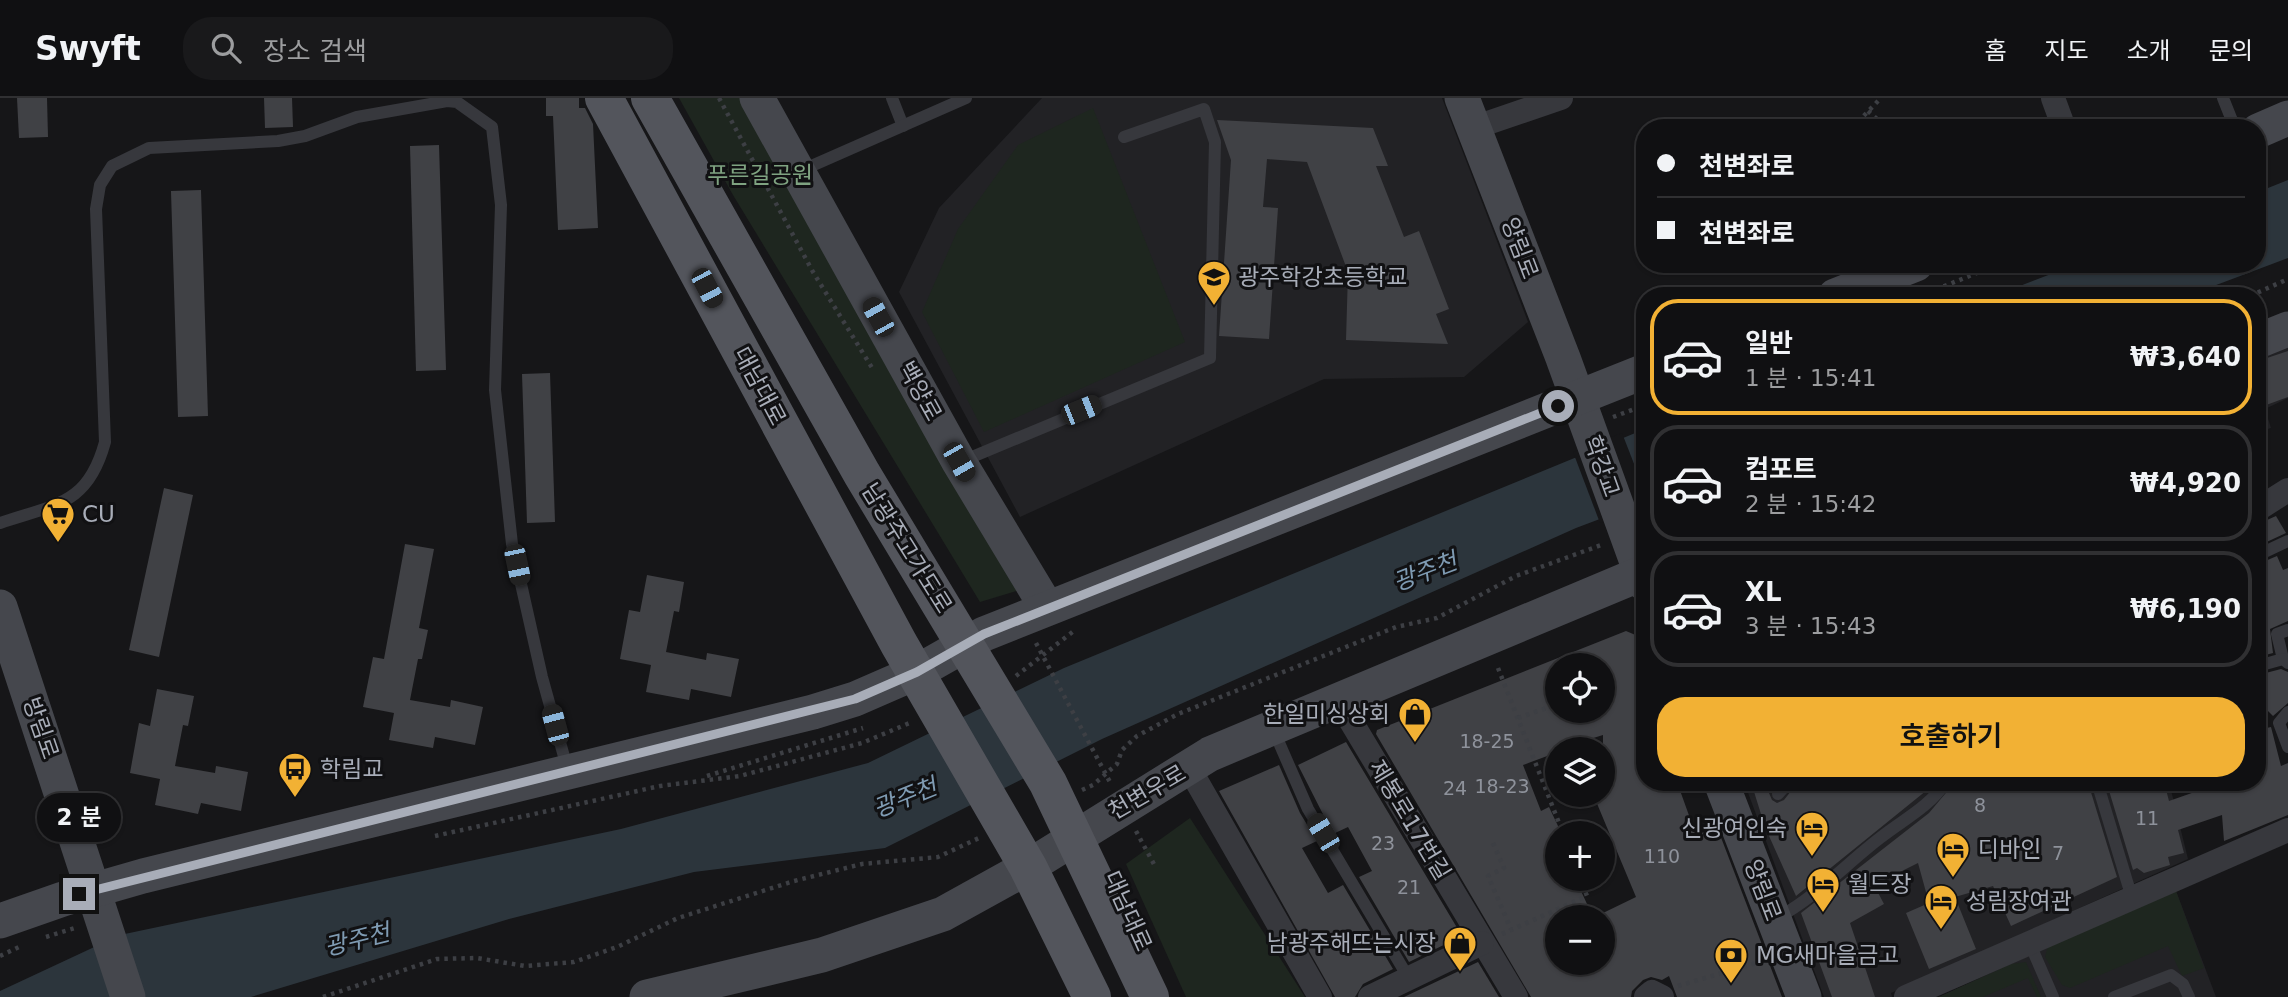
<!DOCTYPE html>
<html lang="ko">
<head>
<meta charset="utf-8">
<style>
  :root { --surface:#101012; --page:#19191b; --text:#f1f3f6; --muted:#9c9d9f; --line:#303032; --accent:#f2b134 }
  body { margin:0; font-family:"DejaVu Sans","Noto Sans KR",sans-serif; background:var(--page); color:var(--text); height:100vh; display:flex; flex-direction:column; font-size:26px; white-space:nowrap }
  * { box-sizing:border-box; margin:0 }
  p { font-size:23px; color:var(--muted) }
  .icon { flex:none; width:38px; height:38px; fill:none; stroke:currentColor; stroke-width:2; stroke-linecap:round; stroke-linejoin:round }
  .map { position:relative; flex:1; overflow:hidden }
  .side { position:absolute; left:1636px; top:189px; width:630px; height:504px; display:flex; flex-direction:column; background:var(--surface); border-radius:28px; box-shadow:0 2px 5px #0004,0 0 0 2px var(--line) }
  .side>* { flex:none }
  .top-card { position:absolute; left:1636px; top:21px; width:630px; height:154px; border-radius:28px; box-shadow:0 2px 5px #0004,0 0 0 2px var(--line); display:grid; align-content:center; height:154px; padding:0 21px; background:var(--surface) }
  .controls { position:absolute; left:1545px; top:555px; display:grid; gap:14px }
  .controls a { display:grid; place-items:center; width:70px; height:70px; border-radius:50%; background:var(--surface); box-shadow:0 2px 5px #0004,0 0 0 2px var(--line); font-size:35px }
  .end { position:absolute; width:32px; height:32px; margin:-16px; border:9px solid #a8adb8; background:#111; box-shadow:0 0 0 4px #111 }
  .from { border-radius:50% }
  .bubble { position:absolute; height:49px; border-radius:24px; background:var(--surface); box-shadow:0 2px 5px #0004,0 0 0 2px var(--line); font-size:23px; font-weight:600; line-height:49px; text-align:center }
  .car { position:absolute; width:21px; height:42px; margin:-21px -10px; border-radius:9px; box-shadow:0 0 5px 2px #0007; background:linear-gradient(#222 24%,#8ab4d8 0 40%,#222 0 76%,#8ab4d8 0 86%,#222 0) }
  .top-card b { display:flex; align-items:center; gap:24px; height:66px; font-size:26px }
  .top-card b+b { border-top:2px solid var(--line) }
  .top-card i { width:18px; height:18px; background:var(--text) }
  ul { padding:12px 0 0; list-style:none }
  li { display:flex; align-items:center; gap:21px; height:116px; margin:0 14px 10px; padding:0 7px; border:4px solid var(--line); border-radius:28px }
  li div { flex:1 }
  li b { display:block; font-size:26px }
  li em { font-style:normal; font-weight:600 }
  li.selected { border-color:var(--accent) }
  li>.icon { width:63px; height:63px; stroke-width:1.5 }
  .primary-button { display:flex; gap:14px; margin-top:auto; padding:14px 21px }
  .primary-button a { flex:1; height:80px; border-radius:28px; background:var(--accent); color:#111; font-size:28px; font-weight:600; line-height:80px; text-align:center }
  header { display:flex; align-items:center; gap:42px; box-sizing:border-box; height:98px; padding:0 35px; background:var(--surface); border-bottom:2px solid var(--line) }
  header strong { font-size:33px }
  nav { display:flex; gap:38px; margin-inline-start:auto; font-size:24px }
  .search { width:490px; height:63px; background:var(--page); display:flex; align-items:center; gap:18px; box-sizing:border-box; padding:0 24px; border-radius:28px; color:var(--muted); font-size:26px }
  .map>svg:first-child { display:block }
</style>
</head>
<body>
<header>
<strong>Swyft</strong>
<div class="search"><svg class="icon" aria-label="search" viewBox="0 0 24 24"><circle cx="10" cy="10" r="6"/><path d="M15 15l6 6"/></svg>장소 검색</div>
<nav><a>홈</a><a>지도</a><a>소개</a><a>문의</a></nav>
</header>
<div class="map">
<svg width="2288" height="899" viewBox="0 0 2288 899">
  <rect width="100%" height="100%" fill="#161618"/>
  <g fill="#222225">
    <path d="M 1042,0 L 1442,0 L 1528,224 L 1464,279 L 1324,281 L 1020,419 L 899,194 L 939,110 Z"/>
    <path d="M 2288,249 L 2288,300 L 2265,311 L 2271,330 L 2258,334 L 2258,261 Z"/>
    <path d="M 1744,684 L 1931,684 L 1936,690 L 1951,684 L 2169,684 L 2188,761 L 1891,895 L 1892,899 L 1824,899 Z"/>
    <path d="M 2176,793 L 2216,899 L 1939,899 L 2011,866 Z"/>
  </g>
  <g fill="#1e261f">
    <path d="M 679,0 L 754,0 L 1033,488 L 980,504 L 733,97 Z"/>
    <path d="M 1093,10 L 1185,244 L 984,334 L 922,214 L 958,131 L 1018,47 Z"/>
    <path d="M 1190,720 L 1305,899 L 1186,899 L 1126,766 Z"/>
    <path d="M 2176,793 L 2204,870 L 2182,878 L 2168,848 L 2070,890 L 2062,887 L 2045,859 L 2048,848 Z"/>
    <path d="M 2026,864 L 2041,899 L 2037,899 L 2028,880 L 1983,899 L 1939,899 L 2011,866 Z"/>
  </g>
  <g fill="#2c353c">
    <path d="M 2288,82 L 2288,160 L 2187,198 L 1994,198 L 2077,166 L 2258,166 L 2258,94 Z"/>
    <path d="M 1645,331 L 1645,404 L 1576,430 L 1102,641 L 885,750 L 694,774 L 509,821 L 251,899 L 0,899 L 0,893 L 120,837 L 621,731 L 868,665 L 1064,570 Z"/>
  </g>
  <path fill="#161618" d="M 1622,335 L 1645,394 L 1645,407 L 1600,425 L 1573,354 Z"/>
  <g fill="#404145" fill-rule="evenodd">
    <path d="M 17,0 L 47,0 L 48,39 L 19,40 Z"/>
    <path d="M 264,0 L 292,0 L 293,29 L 265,30 Z"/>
    <path d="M 546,0 L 579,0 L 579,10 L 585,10 L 593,26 L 598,130 L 558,132 L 553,18 L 546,18 Z"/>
    <path d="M 1217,22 L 1373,30 L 1388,68 L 1376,68 L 1404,139 L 1419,133 L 1449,211 L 1436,216 L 1448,246 L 1346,242 L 1348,174 L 1307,64 L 1267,61 L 1263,109 L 1278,110 L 1269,241 L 1219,238 L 1231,62 Z"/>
    <path d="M 439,47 L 446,272 L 416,273 L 410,48 Z"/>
    <path d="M 201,92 L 208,318 L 178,319 L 171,93 Z"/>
    <path d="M 2288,253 L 2288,299 L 2258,310 L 2258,263 Z"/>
    <path d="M 550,275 L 555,424 L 527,425 L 522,276 Z"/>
    <path d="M 164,390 L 193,397 L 159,559 L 129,552 Z"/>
    <path d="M 2276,418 L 2286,435 L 2258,448 L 2258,426 Z"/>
    <path d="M 405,446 L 434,451 L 419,530 L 428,532 L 422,561 L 418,561 L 410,602 L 450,609 L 451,602 L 483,609 L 475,647 L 435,639 L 433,650 L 389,642 L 394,615 L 363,609 L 373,559 L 384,561 Z"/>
    <path d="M 2277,458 L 2283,472 L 2288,470 L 2288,523 L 2270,531 L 2273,555 L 2258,559 L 2258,466 Z"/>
    <path d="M 647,477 L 684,484 L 679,514 L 674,513 L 666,554 L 706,562 L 707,555 L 739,561 L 731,599 L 691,591 L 689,602 L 646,594 L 651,567 L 620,561 L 629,512 L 640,514 Z"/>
    <path d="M 1626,533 L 1645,541 L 1645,684 L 1677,684 L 1696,737 L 1717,729 L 1782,899 L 1677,899 L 1669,878 L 1662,882 L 1651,879 L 1643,882 L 1632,893 L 1631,899 L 1531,899 L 1376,636 L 1377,632 ZM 1558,567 L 1603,567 L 1603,612 L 1558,612 ZM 1603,637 L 1603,696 L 1593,696 L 1636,799 L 1603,815 L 1603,864 L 1558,864 L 1558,819 L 1593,819 L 1575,780 L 1558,780 L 1558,728 L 1549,709 L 1541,713 L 1523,667 L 1558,654 L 1558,651 Z"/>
    <path d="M 2281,571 L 2288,574 L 2288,605 L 2273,618 L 2267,612 L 2258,577 Z"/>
    <path d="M 157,591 L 194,598 L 188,628 L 183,627 L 175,668 L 215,675 L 216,668 L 248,674 L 241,713 L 201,705 L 198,716 L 155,707 L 160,681 L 130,675 L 139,625 L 150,628 Z"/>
    <path d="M 2271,629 L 2281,668 L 2288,665 L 2288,717 L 2224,743 L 2222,717 L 2178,732 L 2184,755 L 2168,759 L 2170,767 L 2144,775 L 2137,770 L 2133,772 L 2107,686 L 2164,684 L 2169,703 L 2223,684 L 2258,684 L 2258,632 Z"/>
    <path d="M 1346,644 L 1462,838 L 1409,864 L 1359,779 L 1372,773 L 1348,729 L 1333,736 L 1298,667 Z"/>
    <path d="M 1279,667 L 1300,715 L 1317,743 L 1302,750 L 1328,795 L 1343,787 L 1393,871 L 1363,886 L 1355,899 L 1335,899 L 1219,693 Z"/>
    <path d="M 1751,684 L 1777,684 L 1769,695 L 1772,702 L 1777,705 L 1784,702 L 1798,684 L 1928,684 L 1932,688 L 1796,798 L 1765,729 Z"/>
    <path d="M 1955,684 L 2084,684 L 2086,692 L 2090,691 L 2117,779 L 2011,828 L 1993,788 L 1955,799 L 1976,851 L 1929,871 L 1906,815 L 1929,805 L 1918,765 L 1874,787 L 1884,806 L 1850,825 L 1875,899 L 1832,899 L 1801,815 L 1929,715 Z"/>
    <path d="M 1478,864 L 1499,899 L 1404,899 Z"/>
  </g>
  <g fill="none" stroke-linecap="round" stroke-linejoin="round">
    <g stroke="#3d3f44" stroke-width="4.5" stroke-dasharray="3.5 5" stroke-linecap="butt">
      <path d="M 719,0 L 813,174 L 874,273"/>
      <path d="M 1868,13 L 1887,30"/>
      <path d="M 1852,30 L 1881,0"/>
      <path d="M 1920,198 L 1999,166"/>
      <path d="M 2250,198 L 2288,181"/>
      <path d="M 1613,319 L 1645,307"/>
      <path d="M 1036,545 L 1111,686"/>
      <path d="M 1498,570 L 1563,735"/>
      <path d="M 1016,578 L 1075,532"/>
      <path d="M 1518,620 L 1558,606"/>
      <path d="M 707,678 L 863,630"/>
      <path d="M 1082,692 L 1093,687 L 1117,666 L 1122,652 L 1137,638 L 1178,616 L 1396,529 L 1437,520 L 1516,478 L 1604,446"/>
      <path d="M 1136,733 L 1156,770"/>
      <path d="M 435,738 L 660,688 L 740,678 L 862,645 L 912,624"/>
      <path d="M 1493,745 L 1504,770 L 1488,778 L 1511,831"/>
      <path d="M 1502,836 L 1587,798 L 1580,780"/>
      <path d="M 46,839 L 78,829"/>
      <path d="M 0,858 L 21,848"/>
      <path d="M 1678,888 L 1763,863"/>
      <path d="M 323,899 L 437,861 L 477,860 L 525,868 L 574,864 L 617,849 L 678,820 L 794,783 L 862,766 L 938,759 L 979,740"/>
    </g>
    <g stroke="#37383d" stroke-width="12">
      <path d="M 892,0 L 903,28"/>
      <path d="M 2223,0 L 2235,30"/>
      <path d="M 800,73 L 966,0"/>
      <path d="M 960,364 L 1210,260 L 1215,44 L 1204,11 L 1124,39"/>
      <path d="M 0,425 C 56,406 88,407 105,344 L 96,111 L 100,87 L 112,68 L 149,50 L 278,43 L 305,38 L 357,19 L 447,3 L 457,4 L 492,29 L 501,107 L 495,292 L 512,446 L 542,579 L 568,673"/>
      <path d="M 2258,457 L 2288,443"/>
      <path d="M 2283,561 L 2277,536 L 2288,532"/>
      <path d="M 2258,568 L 2283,561 L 2288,565"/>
      <path d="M 2288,614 L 2279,625 L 2288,649"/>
      <path d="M 1273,631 L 1308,711 L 1408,879"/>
      <path d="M 2097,684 L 2132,800"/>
      <path d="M 1778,696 L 1789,684"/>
      <path d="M 1777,820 C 1816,799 1846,766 1880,740 C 1904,721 1928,710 1946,684"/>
      <path d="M 2030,846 L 2053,899"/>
      <path d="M 2114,899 L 2171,877 L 2183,886 L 2189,899"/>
    </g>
    <g stroke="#37383d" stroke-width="24">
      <path d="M 2053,0 L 2064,30"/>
      <path d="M 1473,30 L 1561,0"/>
      <path d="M 2258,411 L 2288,392"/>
      <path d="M 1337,600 L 1516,899"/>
      <path d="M 1189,670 L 1320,899"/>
      <path d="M 1370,899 L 1482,845"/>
      <path d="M 1646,899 L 1652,894 L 1662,899"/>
      <path d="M 1906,899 L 2288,732"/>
    </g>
    <g stroke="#45474d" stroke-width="35">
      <path d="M 757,0 L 959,364 L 1047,510"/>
      <path d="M 1462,0 L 1563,260 L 1645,486"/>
      <path d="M 2258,33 L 2288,20"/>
      <path d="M 1835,198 L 1916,166"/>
      <path d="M 2258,243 L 2288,231"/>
      <path d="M 0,509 L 128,899"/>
      <path d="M 1721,684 L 1804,899"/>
      <path d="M 0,823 L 63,801 L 143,778 L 813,614 L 855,601 L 917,574 L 984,536 L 1645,273"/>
      <path d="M 647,899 L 822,857 L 943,816 L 1028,769 L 1210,656 L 1645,474"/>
    </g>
    <g stroke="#53555c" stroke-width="38">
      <path d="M 604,0 L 899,546 L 1028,769 L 1092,899"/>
      <path d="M 650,0 L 862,376 L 1048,685 L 1150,899"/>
    </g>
  </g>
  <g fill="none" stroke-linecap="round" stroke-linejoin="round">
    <path stroke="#a8adb8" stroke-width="9" d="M 79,796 L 855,601 L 917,574 L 984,536 L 1558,308"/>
  </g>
  <defs>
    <symbol id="school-pin" viewBox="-11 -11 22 30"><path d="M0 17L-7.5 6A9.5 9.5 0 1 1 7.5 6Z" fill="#f2b134" stroke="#111113"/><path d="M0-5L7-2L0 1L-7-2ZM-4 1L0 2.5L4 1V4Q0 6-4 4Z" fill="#111"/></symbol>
    <symbol id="supermarket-pin" viewBox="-11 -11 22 30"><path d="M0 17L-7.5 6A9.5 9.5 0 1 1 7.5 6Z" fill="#f2b134" stroke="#111113"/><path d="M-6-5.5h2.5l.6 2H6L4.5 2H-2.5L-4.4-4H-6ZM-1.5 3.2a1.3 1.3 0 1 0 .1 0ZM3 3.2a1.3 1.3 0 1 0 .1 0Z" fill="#111"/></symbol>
    <symbol id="shop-pin" viewBox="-11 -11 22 30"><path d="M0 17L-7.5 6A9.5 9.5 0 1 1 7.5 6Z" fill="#f2b134" stroke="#111113"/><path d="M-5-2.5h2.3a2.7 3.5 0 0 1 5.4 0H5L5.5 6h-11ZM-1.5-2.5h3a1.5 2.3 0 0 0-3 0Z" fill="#111"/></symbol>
    <symbol id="bus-pin" viewBox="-11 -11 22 30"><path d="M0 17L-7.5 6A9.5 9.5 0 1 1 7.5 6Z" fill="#f2b134" stroke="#111113"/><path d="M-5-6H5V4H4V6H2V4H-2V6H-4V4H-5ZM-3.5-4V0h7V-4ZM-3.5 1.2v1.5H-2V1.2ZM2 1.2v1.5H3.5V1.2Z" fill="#111"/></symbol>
    <symbol id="hotel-pin" viewBox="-11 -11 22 30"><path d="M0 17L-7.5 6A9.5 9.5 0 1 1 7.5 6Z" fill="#f2b134" stroke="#111113"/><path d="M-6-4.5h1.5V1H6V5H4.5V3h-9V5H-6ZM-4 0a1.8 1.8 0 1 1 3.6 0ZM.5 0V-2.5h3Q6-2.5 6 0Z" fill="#111"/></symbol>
    <symbol id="bank-pin" viewBox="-11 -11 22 30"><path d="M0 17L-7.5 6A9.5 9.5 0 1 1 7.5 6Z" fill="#f2b134" stroke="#111113"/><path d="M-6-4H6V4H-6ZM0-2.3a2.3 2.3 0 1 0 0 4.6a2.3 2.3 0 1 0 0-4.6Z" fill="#111"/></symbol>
  </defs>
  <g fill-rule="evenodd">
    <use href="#school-pin" x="1195" y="160" width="38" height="52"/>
    <use href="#supermarket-pin" x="39" y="397" width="38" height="52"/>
    <use href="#shop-pin" x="1396" y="597" width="38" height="52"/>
    <use href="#bus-pin" x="276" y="652" width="38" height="52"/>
    <use href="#hotel-pin" x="1793" y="711" width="38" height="52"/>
    <use href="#hotel-pin" x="1934" y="732" width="38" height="52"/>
    <use href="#hotel-pin" x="1804" y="767" width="38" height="52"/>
    <use href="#hotel-pin" x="1922" y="784" width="38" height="52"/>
    <use href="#shop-pin" x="1441" y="826" width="38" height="52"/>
    <use href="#bank-pin" x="1712" y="838" width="38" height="52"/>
  </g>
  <g text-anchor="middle" stroke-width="6" stroke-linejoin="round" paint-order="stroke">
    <g font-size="19" fill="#8e929b">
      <text x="1487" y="650">18-25</text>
      <text x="1502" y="695">18-23</text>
      <text x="1455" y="697">24</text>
      <text x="1980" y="714">8</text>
      <text x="2147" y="727">11</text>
      <text x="1383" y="752">23</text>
      <text x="2058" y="762">7</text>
      <text x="1662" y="765">110</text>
      <text x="1409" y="796">21</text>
    </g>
    <g font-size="23" fill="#7fa381" stroke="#111113">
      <text x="760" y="85">푸른길공원</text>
    </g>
    <g font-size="23" fill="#a8adb8" stroke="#111113">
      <text transform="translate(1520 150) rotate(69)" y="8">양림로</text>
      <text transform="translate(760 288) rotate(62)" y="8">대남대로</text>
      <text transform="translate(920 293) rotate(61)" y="8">백양로</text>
      <text transform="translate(1602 368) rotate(70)" y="8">학강교</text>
      <text transform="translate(907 450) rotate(58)" y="8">남광주고가도로</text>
      <text transform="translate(41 630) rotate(71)" y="8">방림로</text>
      <text transform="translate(1147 694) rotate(-30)" y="8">천변우로</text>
      <text transform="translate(1410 722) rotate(59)" y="8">제봉로17번길</text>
      <text transform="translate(1763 792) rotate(69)" y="8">양림로</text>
      <text transform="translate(1128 813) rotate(66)" y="8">대남대로</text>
    </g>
    <g font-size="23" fill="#a8adb8" stroke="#111113" text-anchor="start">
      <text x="1238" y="187">광주학강초등학교</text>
      <text x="82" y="424">CU</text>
      <text x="1390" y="624" text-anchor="end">한일미싱상회</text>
      <text x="320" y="679">학림교</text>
      <text x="1787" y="738" text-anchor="end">신광여인숙</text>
      <text x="1978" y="759">디바인</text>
      <text x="1848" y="794">월드장</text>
      <text x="1966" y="811">성림장여관</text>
      <text x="1436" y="853" text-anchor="end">남광주해뜨는시장</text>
      <text x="1756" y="865">MG새마을금고</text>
    </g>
    <g font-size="24" font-style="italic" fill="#7f9bb3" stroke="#111113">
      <text transform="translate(1425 474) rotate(-21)" y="8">광주천</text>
      <text transform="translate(905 700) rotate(-22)" y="8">광주천</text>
      <text transform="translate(357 842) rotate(-14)" y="8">광주천</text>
    </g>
  </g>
</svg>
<div class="controls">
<a><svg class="icon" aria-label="locate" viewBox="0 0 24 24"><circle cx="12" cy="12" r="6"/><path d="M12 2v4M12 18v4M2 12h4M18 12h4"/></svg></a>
<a><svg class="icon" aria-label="layers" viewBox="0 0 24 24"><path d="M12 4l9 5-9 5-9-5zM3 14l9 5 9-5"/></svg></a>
<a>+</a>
<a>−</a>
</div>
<i class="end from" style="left:1558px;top:308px"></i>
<i class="end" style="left:79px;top:796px"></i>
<div class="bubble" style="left:37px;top:695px;width:84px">2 분</div>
<i class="car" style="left:707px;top:190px;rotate:152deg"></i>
<i class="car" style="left:878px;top:219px;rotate:331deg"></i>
<i class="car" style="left:1081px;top:312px;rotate:68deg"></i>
<i class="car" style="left:959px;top:364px;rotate:150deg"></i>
<i class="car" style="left:517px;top:467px;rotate:168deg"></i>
<i class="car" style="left:555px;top:627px;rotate:345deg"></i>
<i class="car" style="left:1323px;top:735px;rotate:329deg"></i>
<div class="top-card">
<b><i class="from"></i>천변좌로</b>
<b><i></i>천변좌로</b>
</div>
<section class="side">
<ul>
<li class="selected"><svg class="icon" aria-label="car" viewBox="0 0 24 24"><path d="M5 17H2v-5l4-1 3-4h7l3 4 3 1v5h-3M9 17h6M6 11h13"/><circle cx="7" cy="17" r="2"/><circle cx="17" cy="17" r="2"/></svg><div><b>일반</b><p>1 분 · 15:41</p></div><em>₩3,640</em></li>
<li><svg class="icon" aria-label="car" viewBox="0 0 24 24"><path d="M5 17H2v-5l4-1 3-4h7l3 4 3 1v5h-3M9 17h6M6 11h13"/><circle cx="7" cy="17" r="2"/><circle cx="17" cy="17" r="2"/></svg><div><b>컴포트</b><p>2 분 · 15:42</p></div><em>₩4,920</em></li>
<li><svg class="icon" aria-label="car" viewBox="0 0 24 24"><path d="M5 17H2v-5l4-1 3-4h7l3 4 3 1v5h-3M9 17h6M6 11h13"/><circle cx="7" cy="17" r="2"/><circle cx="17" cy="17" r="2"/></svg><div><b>XL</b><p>3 분 · 15:43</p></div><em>₩6,190</em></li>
</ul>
<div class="primary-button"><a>호출하기</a></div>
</section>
</div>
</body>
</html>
